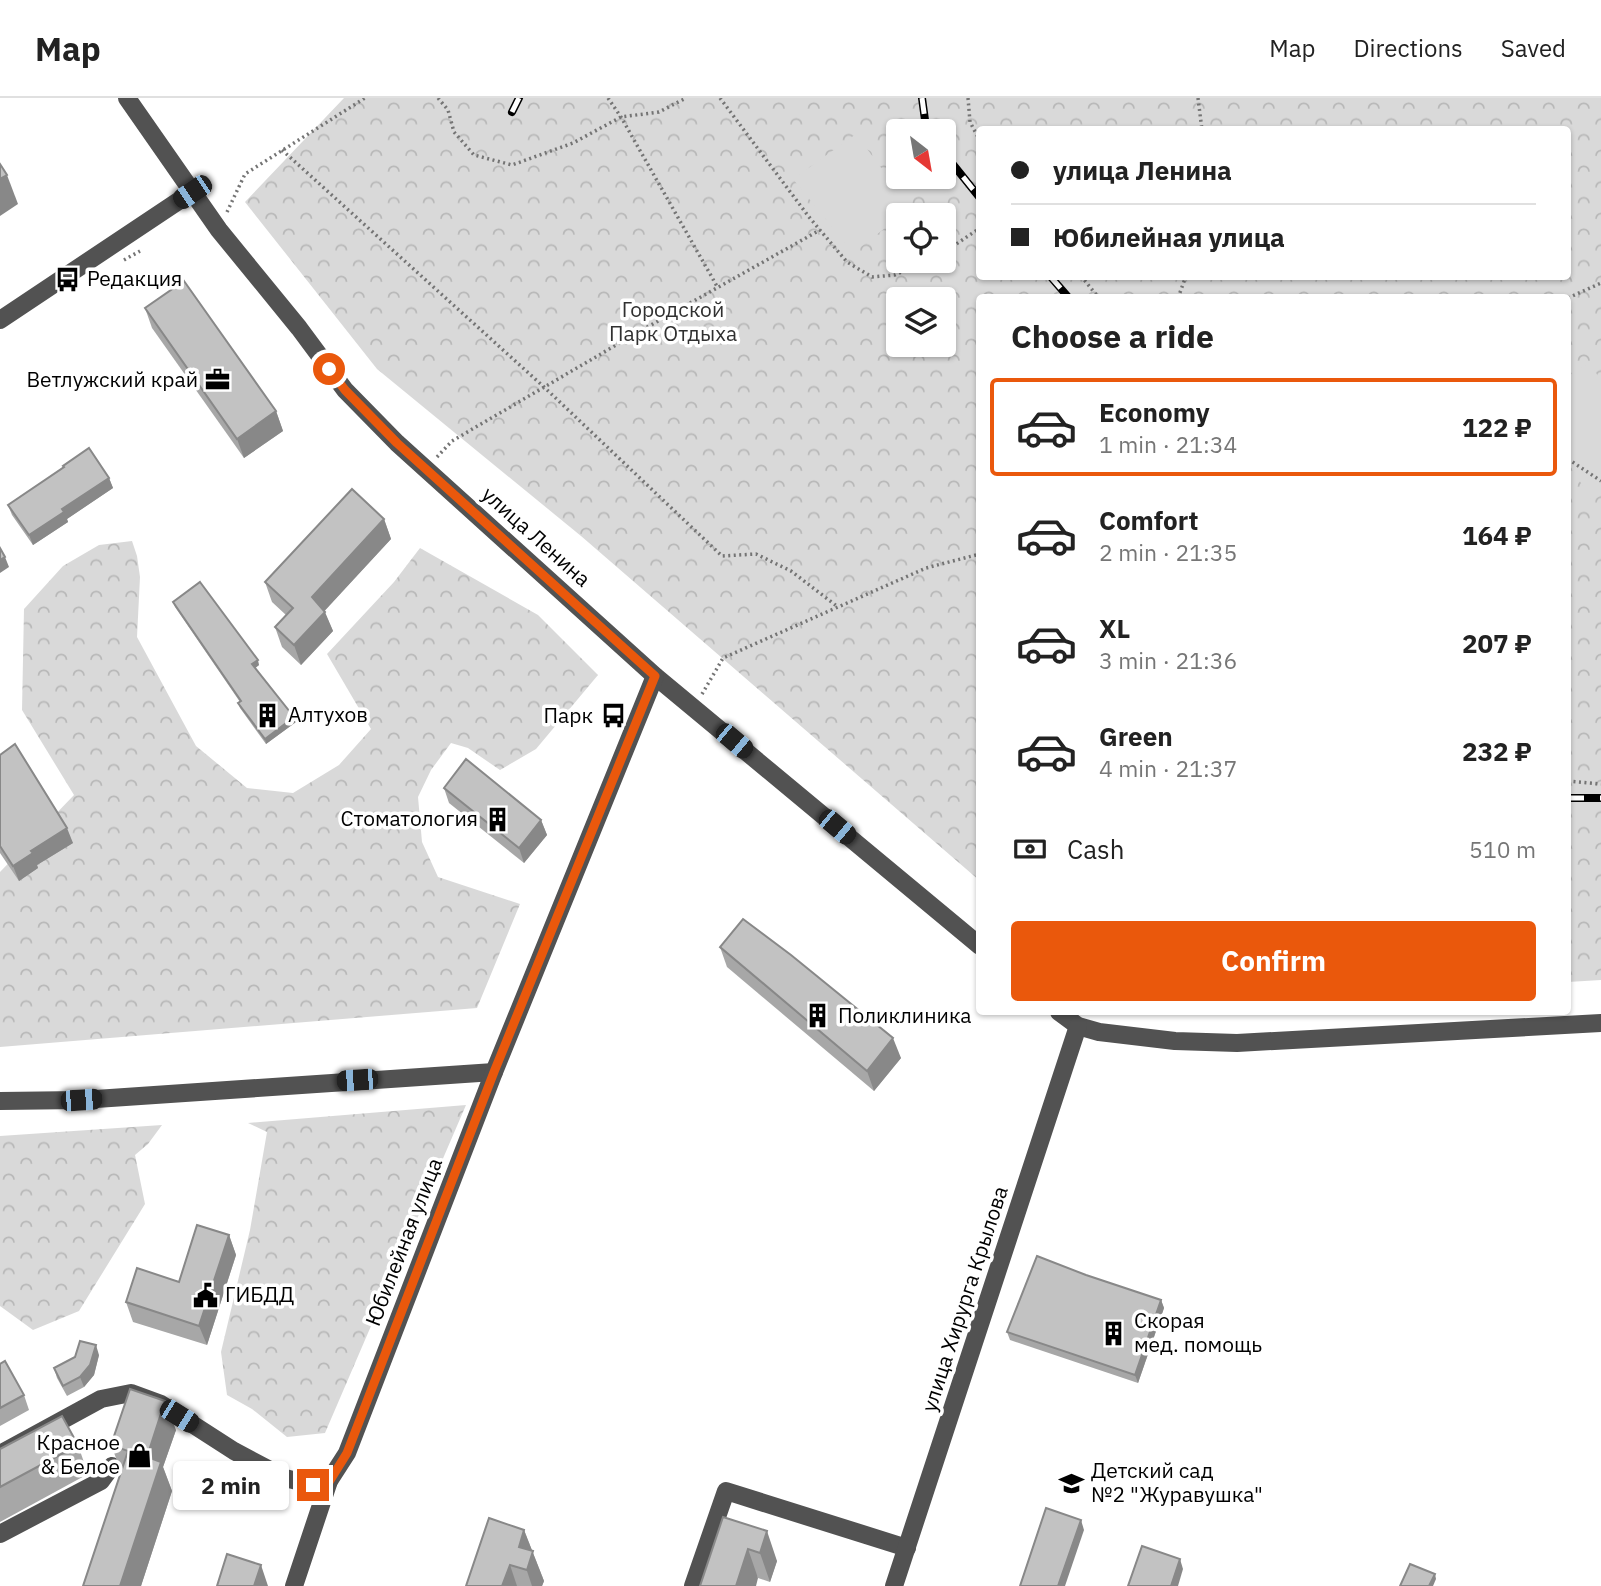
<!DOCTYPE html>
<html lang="en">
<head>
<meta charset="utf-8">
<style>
  :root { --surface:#fff; --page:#f2f2f2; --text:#222; --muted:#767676; --line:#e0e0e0; --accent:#ea580c }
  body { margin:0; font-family:"IBM Plex Sans",sans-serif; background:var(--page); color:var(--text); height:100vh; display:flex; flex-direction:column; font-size:26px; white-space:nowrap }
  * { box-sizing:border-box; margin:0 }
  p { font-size:23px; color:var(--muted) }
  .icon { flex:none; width:38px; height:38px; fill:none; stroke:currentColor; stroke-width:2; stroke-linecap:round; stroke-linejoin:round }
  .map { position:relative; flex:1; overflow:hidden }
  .sheet { position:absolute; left:976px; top:196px; width:595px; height:721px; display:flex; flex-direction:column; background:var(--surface); border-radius:7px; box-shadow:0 2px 5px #0004 }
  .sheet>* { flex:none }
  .top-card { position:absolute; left:976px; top:28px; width:595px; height:154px; border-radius:7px; box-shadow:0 2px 5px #0004; display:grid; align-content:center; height:154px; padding:0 35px; background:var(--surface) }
  .needle { width:46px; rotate:149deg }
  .buttons { position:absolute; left:886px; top:21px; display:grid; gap:14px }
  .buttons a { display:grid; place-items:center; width:70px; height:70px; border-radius:7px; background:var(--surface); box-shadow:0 2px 5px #0004; font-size:35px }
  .end { position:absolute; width:32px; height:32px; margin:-16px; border:9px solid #ea580c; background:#fff; box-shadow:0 0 0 4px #fff }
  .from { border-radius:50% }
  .bubble { position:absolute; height:49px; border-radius:7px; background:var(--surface); box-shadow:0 2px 5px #0004; font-size:23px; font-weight:700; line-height:49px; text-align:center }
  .car { position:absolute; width:21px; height:42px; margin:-21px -10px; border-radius:9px; box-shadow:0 0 5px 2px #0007; background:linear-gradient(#222 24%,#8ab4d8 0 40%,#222 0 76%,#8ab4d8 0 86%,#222 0) }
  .top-card b { display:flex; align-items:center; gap:24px; height:66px; font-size:26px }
  .top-card b+b { border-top:2px solid var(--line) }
  .top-card i { width:18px; height:18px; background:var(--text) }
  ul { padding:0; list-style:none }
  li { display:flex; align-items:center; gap:21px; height:98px; margin:0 14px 10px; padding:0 21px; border:4px solid transparent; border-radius:7px }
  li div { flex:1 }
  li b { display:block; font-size:26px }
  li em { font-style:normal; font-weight:700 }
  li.current { border-color:var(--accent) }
  li>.icon { width:63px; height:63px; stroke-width:1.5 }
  h2 { padding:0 35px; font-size:32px; line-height:84px }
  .pay { display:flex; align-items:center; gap:18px; height:77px; padding:0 35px; font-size:26px }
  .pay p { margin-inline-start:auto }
  .cta { display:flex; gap:14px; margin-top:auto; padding:14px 35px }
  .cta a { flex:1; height:80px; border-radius:7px; background:var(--accent); color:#fff; font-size:28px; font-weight:700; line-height:80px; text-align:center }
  header { display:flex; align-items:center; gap:42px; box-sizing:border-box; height:98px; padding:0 35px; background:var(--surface); border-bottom:2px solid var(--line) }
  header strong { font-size:33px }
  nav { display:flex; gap:38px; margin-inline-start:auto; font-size:24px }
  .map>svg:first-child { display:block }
</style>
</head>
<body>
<header>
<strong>Map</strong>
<nav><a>Map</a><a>Directions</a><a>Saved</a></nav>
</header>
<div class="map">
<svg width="1601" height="1488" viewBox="0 0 1601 1488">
  <defs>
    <pattern id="forest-crowns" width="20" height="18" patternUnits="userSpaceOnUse" patternTransform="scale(1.75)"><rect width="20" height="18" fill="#d9d9d9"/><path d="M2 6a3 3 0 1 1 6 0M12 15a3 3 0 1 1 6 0" fill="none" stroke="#b8b8b8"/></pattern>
  </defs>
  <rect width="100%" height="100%" fill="#fff"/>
  <g fill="url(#forest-crowns)" fill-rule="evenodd">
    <path d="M 344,0 L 1601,0 L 1601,882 L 1568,884 L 1568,200 L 980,200 L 980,783 L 581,438 L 377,271 L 245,104 ZM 980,32 L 1568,32 L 1568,178 L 980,178 ZM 898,33 L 943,33 L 943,79 L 898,79 ZM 898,117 L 943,117 L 943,163 L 898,163 ZM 898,201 L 943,201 L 943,247 L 898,247 Z"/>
    <path d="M 132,443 L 137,458 L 140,479 L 137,539 L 196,648 L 247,690 L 293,695 L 339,667 L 371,631 L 327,556 L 394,484 L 420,450 L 538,517 L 598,577 L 536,651 L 500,672 L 468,650 L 451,645 L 431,672 L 418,699 L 422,744 L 438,779 L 520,806 L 477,910 L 0,949 L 0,774 L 74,697 L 22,612 L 24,511 L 63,468 L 99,447 Z"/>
    <path d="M 466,1007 L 325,1335 L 287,1339 L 252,1311 L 227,1297 L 221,1254 L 250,1132 L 267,1034 L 248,1025 Z"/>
    <path d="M 162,1027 L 148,1046 L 135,1057 L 145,1106 L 79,1213 L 33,1232 L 0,1208 L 0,1038 Z"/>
  </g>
  <g fill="#d9d9d9">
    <path d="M 856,36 L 911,110 L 902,117 L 898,117 L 898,120 L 853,155 L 793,81 Z"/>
    <path d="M 1590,265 L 1601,283 L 1601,397 L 1592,403 L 1568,364 L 1568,278 Z"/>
  </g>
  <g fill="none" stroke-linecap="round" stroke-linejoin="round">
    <g stroke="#747474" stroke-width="3.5" stroke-dasharray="2 3.5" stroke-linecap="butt">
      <path d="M 438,0 L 448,12 L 454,34 L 474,57 L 512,67 L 573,45 L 621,19 L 659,14 L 686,0"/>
      <path d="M 608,0 L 621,19 L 718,190"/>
      <path d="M 720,0 L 809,119 L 847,164 L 872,179 L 895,177 L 926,163"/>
      <path d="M 968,0 L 970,24 L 980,43"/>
      <path d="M 1198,0 L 1202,32"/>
      <path d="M 282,52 L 544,289 L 722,458 L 756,456 L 791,473 L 838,509"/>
      <path d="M 227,114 L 245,76 L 365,0"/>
      <path d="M 943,155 L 980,130"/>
      <path d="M 124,162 L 140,153"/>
      <path d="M 1081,178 L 1099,200"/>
      <path d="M 1178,200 L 1186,178"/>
      <path d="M 1568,200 L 1601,185"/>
      <path d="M 437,359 L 452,343 L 635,236 L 820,132"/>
      <path d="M 1568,361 L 1601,383"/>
      <path d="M 702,596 L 723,560 L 926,470 L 980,456"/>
      <path d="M 1568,683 L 1601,686"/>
    </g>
    <g stroke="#525252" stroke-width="18">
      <path d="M 127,0 L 219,132 L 299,230 L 345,292 L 397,345 L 655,578 L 980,848"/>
      <path d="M 0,222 L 192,94"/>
      <path d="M 1059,914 L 1078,928 L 1099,934 L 1175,943 L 1237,945 L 1601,925"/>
      <path d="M 0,1003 L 81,1002 L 494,974"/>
      <path d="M 0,1356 L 101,1301 L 131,1295 L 161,1306 L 234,1353 L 285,1380 L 313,1387 L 329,1383"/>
      <path d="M 0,1436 L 101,1383 L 112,1368"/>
      <path d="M 294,1488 L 329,1383 L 347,1355 L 494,974 L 655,578"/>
      <path d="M 693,1488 L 726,1393 L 907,1450"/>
      <path d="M 894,1488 L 1078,928"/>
    </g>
    <defs>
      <g id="rail">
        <path d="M 922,0 L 925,22 L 930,33"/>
        <path d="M 512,14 L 519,0"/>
        <path d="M 943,54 L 980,100"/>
        <path d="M 1050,178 L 1069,200"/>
        <path d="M 1568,700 L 1601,700"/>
      </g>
    </defs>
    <use href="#rail" stroke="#000" stroke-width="8"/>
    <use href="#rail" stroke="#fff" stroke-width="5" stroke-dasharray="16" stroke-linecap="butt"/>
  </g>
  <g fill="#a7a7a7">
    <path d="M 145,210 L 276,313 L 283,333 L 244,360 L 152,230 Z"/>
    <path d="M 64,370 L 109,380 L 113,390 L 67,421 L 68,424 L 33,447 L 12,417 L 8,407 Z"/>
    <path d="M 384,421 L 391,441 L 324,513 L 333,533 L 301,567 L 282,549 L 275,529 L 286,517 L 272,504 L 265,484 Z"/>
    <path d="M 173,504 L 259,567 L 255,570 L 296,624 L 266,646 L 240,610 L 238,605 L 240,604 L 175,509 Z"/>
    <path d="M 0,657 L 73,745 L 37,767 L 38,770 L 19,783 L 0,755 Z"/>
    <path d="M 444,690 L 541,722 L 547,737 L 524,765 L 449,705 Z"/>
    <path d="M 720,849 L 901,960 L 874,993 L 727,869 Z"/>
    <path d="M 229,1137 L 236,1157 L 207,1247 L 133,1224 L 126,1204 L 179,1184 Z"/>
    <path d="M 1086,1177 L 1161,1202 L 1164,1210 L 1138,1285 L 1010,1242 L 1007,1234 Z"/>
    <path d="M 99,1257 L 94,1277 L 84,1289 L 67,1298 L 57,1280 L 54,1270 Z"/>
    <path d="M 0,1266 L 24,1297 L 29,1312 L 0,1328 Z"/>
    <path d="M 176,1332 L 163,1369 L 172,1393 L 141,1488 L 83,1488 L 121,1373 L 111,1347 Z"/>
    <path d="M 78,1347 L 88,1376 L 0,1424 L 0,1351 Z"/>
    <path d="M 723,1419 L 777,1463 L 770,1484 L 758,1480 Z"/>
    <path d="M 524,1432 L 544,1483 L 542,1488 L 466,1488 Z"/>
  </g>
  <g fill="#888">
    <path d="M 7,77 L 18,106 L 0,118 L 0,81 Z"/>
    <path d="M 276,313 L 283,333 L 244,360 L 237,341 Z"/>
    <path d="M 109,380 L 113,390 L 67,421 L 68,424 L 33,447 L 29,437 L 62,411 Z"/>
    <path d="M 384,421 L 391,441 L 319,519 L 312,499 Z"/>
    <path d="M 5,459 L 9,469 L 0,475 L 0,462 Z"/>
    <path d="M 325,514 L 333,533 L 301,567 L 294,547 Z"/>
    <path d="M 258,562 L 259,567 L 254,571 L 252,566 Z"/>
    <path d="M 294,619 L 296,624 L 266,646 L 265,641 Z"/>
    <path d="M 541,722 L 547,737 L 524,765 L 519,750 Z"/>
    <path d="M 67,730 L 73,745 L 37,767 L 38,770 L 19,783 L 13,768 L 31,753 Z"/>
    <path d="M 893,940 L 901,960 L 874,993 L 867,973 Z"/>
    <path d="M 229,1137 L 236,1157 L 207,1247 L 199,1228 Z"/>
    <path d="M 1161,1202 L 1164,1210 L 1138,1285 L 1135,1277 Z"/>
    <path d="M 96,1247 L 99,1257 L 94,1277 L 84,1289 L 80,1279 Z"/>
    <path d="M 165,1303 L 176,1332 L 163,1369 L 172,1393 L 141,1488 L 120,1488 L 147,1359 Z"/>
    <path d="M 1081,1422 L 1084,1432 L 1065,1488 L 1058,1488 Z"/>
    <path d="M 524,1432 L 544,1483 L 542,1488 L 532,1488 L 519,1449 Z"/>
    <path d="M 767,1433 L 777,1463 L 770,1484 L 760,1455 Z"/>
    <path d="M 748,1451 L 758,1480 L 756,1488 L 736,1488 Z"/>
    <path d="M 1180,1461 L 1183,1471 L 1178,1488 L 1171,1488 Z"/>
    <path d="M 261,1467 L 268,1488 L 254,1488 Z"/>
    <path d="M 510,1467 L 517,1488 L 502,1488 Z"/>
    <path d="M 1435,1476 L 1436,1481 L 1433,1488 L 1429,1488 Z"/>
  </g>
  <g fill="#c2c2c2" stroke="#888" stroke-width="2">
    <path d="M 0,66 L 7,77 L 0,81 Z"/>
    <path d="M 184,183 L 276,313 L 237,341 L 145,210 Z"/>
    <path d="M 89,350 L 109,380 L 62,411 L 64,414 L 29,437 L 8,407 L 64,369 L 63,368 Z"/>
    <path d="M 352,391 L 384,421 L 312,499 L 325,514 L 294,547 L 275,529 L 293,510 L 265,484 Z"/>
    <path d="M 0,450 L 5,459 L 0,462 Z"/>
    <path d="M 200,484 L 258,562 L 252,566 L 294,619 L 265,641 L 238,605 L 241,603 L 173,504 Z"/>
    <path d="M 15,646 L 67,730 L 31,753 L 33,755 L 13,768 L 0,748 L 0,657 Z"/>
    <path d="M 466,661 L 541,722 L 519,750 L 444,690 Z"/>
    <path d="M 743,821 L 791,857 L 893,940 L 867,973 L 720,849 Z"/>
    <path d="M 197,1127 L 229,1137 L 199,1228 L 126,1204 L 137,1170 L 179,1184 Z"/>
    <path d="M 1037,1158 L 1086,1177 L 1161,1202 L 1135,1277 L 1007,1234 Z"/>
    <path d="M 80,1243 L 96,1247 L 90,1267 L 80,1279 L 63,1288 L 54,1270 L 75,1259 Z"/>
    <path d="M 5,1263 L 24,1297 L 0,1310 L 0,1266 Z"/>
    <path d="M 130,1291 L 165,1303 L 147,1359 L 161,1364 L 120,1488 L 83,1488 L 128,1353 L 111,1347 Z"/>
    <path d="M 62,1318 L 78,1347 L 0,1389 L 0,1351 Z"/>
    <path d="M 1046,1410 L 1081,1422 L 1058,1488 L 1020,1488 Z"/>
    <path d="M 723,1419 L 767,1433 L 760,1455 L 748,1451 L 736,1488 L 700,1488 Z"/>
    <path d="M 489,1420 L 524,1432 L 519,1449 L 533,1453 L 527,1472 L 510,1467 L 502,1488 L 466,1488 Z"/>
    <path d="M 1142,1448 L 1180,1461 L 1171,1488 L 1128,1488 Z"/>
    <path d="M 227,1456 L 261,1467 L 254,1488 L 217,1488 Z"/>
    <path d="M 1410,1466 L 1435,1476 L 1429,1488 L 1400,1488 Z"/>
  </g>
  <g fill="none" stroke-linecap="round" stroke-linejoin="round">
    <path stroke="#ea580c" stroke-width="9" d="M 313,1387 L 329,1384 L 347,1355 L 494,974 L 655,578 L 397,345 L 345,292 L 329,271"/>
  </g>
  <defs>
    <symbol id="bus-bare" viewBox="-9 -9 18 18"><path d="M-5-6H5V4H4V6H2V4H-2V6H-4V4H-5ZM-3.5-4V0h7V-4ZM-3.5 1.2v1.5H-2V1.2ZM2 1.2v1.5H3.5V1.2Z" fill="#000" stroke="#fff" stroke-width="2.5" paint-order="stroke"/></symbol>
    <symbol id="office-bare" viewBox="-9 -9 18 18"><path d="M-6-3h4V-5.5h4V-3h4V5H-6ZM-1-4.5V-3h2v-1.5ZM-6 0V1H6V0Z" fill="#000" stroke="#fff" stroke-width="2.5" paint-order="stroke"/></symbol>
    <symbol id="building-bare" viewBox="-9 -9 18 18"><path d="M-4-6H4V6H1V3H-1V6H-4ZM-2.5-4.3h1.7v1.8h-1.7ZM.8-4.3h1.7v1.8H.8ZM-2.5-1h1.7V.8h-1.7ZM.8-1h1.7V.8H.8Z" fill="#000" stroke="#fff" stroke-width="2.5" paint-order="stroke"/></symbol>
    <symbol id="civic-bare" viewBox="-9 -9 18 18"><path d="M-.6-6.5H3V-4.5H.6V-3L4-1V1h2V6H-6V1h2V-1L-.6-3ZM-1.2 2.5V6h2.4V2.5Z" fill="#000" stroke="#fff" stroke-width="2.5" paint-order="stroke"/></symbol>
    <symbol id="shop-bare" viewBox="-9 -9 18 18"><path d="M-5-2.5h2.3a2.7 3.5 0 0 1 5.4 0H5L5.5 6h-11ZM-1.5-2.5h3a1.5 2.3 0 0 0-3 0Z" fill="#000" stroke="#fff" stroke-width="2.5" paint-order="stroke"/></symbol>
    <symbol id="school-bare" viewBox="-9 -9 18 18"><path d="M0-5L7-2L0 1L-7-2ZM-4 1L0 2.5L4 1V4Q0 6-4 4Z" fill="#000" stroke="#fff" stroke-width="2.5" paint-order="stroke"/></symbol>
  </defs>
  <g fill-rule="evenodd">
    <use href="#bus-bare" x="50" y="164" width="35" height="35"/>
    <use href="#office-bare" x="200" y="264" width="35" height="35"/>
    <use href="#building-bare" x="250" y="600" width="35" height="35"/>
    <use href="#bus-bare" x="596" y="600" width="35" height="35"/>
    <use href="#building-bare" x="480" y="704" width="35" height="35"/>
    <use href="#building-bare" x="800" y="900" width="35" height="35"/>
    <use href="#civic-bare" x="188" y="1180" width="35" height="35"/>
    <use href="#building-bare" x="1096" y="1218" width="35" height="35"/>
    <use href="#shop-bare" x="122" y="1340" width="35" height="35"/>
    <use href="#school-bare" x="1054" y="1368" width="35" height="35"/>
  </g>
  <g text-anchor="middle" stroke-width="7" stroke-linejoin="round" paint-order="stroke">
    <g font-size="21" fill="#000" stroke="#fff" text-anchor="start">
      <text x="87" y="188">Редакция</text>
      <text x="198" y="289" text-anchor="end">Ветлужский край</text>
      <text x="288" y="624">Алтухов</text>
      <text x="593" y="625" text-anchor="end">Парк</text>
      <text x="478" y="728" text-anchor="end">Стоматология</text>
      <text x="838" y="925">Поликлиника</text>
      <text x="225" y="1204">ГИБДД</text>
      <text x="1134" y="1230">Скорая<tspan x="1134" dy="24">мед. помощь</tspan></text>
      <text x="120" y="1352" text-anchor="end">Красное<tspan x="120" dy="24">&amp; Белое</tspan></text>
      <text x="1091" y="1380">Детский сад<tspan x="1091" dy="24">№2 "Журавушка"</tspan></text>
    </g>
    <g font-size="21" fill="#303030" stroke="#fff">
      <text x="673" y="219">Городской<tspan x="673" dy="24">Парк Отдыха</tspan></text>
    </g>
    <g font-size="21" fill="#000" stroke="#fff">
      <text transform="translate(536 439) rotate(42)" y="7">улица Ленина</text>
      <text transform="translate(404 1144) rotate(-69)" y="7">Юбилейная улица</text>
      <text transform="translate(965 1201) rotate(-72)" y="7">улица Хирурга Крылова</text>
    </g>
  </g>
</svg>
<div class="buttons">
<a><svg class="needle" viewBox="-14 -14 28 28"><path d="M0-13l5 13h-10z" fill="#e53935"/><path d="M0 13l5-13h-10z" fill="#767676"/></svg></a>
<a><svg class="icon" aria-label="locate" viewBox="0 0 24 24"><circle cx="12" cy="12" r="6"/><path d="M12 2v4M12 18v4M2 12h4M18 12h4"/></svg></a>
<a><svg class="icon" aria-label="layers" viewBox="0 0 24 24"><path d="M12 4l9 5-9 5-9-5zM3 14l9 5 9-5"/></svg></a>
</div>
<i class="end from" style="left:329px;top:271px"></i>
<i class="end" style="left:313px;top:1387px"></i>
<div class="bubble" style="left:173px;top:1363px;width:116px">2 min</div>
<i class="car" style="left:192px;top:94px;rotate:236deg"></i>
<i class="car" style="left:734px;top:643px;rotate:130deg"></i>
<i class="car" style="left:837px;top:729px;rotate:130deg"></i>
<i class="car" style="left:357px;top:982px;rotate:266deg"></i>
<i class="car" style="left:81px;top:1002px;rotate:86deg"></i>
<i class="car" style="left:179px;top:1318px;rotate:122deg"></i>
<div class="top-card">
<b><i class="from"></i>улица Ленина</b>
<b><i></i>Юбилейная улица</b>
</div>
<section class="sheet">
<h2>Choose a ride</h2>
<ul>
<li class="current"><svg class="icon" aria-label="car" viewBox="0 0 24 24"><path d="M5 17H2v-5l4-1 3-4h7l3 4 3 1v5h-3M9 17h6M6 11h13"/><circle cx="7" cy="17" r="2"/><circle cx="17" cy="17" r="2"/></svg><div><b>Economy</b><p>1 min · 21:34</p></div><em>122 ₽</em></li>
<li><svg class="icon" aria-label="car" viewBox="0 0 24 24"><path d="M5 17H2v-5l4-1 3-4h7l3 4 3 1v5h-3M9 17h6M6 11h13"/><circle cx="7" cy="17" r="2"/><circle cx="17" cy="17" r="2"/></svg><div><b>Comfort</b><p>2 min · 21:35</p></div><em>164 ₽</em></li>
<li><svg class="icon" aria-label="car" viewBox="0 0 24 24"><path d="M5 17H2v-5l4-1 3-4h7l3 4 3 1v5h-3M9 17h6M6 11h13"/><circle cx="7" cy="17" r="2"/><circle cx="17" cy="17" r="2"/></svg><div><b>XL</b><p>3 min · 21:36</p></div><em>207 ₽</em></li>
<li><svg class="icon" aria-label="car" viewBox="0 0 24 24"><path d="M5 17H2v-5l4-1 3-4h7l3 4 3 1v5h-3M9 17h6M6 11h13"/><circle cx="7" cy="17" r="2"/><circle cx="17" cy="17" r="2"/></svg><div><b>Green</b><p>4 min · 21:37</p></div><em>232 ₽</em></li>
</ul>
<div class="pay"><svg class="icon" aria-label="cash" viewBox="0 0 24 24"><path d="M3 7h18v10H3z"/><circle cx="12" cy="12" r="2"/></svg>Cash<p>510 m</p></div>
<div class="cta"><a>Confirm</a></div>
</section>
</div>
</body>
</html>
